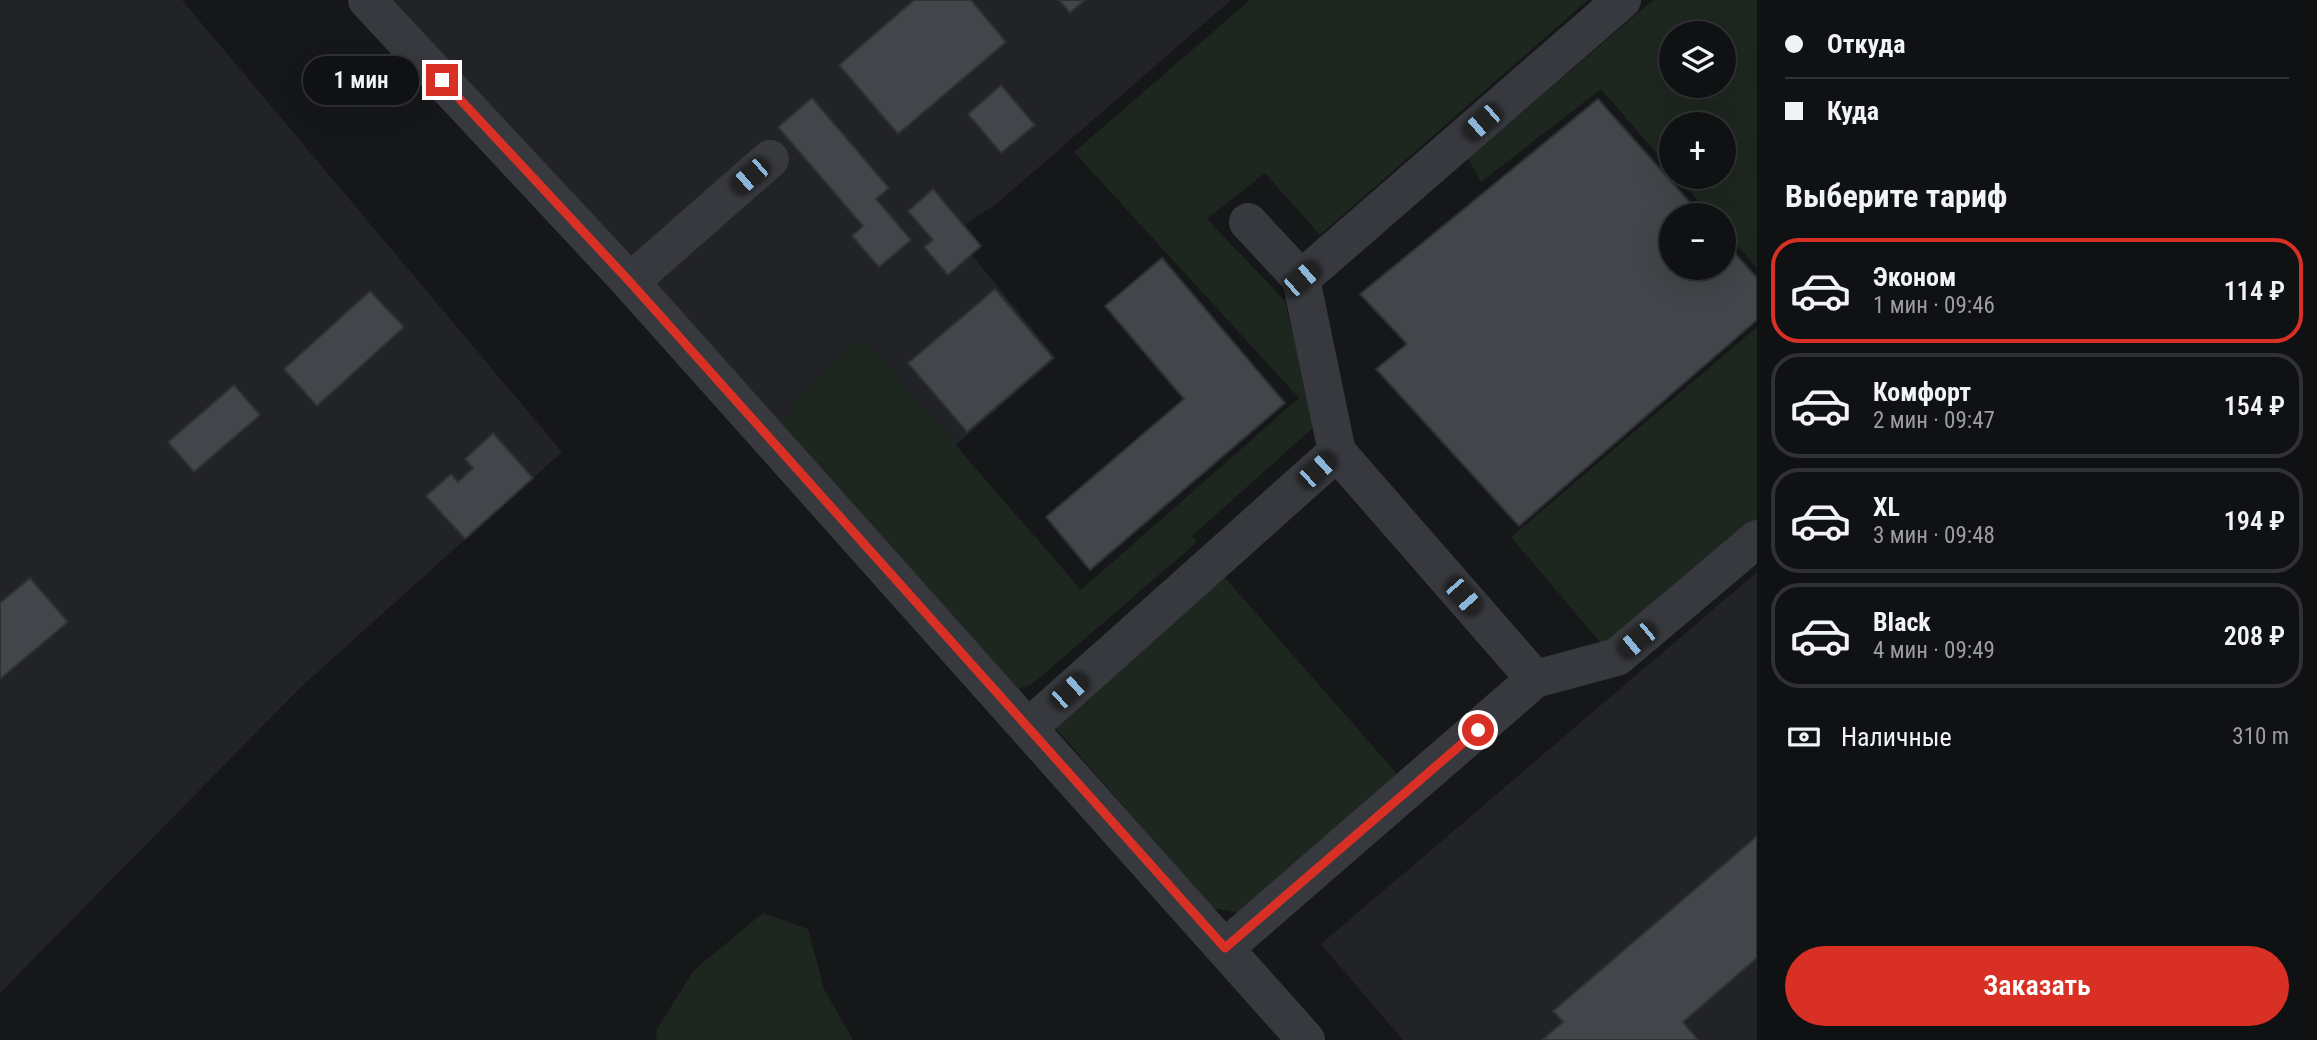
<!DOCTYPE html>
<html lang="ru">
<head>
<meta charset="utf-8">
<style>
  :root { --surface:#101113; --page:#1e1f21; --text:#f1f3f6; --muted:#9c9da0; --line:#303133; --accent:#d93025 }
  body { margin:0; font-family:"Roboto Condensed",sans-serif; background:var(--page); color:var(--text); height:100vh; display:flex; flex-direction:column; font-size:26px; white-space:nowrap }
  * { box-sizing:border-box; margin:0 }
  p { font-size:23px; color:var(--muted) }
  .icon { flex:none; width:38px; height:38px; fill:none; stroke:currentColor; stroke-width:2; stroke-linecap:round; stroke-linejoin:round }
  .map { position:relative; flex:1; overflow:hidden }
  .panel { display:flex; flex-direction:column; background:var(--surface); width:560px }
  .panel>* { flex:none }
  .guide { display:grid; align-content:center; height:154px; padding:0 28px; background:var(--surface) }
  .fabs { position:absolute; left:1659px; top:21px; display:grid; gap:14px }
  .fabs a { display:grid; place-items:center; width:77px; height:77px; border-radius:50%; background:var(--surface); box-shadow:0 7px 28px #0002,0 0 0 2px var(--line); font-size:35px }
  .end { position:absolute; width:32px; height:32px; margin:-16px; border:9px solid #d93025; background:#fff; box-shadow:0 0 0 4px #fff }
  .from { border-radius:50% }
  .bubble { position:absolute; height:49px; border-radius:24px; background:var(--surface); box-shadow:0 7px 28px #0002,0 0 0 2px var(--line); font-size:23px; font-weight:600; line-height:49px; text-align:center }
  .car { position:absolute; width:21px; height:42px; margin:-21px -10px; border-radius:9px; box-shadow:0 0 5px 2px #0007; background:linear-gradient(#222 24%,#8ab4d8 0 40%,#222 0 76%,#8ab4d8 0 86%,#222 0) }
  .guide b { display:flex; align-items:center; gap:24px; height:66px; font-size:26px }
  .guide b+b { border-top:2px solid var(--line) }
  .guide i { width:18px; height:18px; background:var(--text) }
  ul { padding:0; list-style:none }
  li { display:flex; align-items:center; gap:21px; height:105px; margin:0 14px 10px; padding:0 14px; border:4px solid var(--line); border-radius:28px }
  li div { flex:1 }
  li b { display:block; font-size:26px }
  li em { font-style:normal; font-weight:600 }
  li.on { border-color:var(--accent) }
  li>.icon { width:63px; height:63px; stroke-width:1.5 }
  h2 { padding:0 28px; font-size:32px; line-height:84px }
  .pay { display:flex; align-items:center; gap:18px; height:77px; padding:0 28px; font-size:26px }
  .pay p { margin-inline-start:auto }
  .primary-button { display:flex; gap:14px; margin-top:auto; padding:14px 28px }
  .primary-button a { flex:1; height:80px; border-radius:42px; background:var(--accent); color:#fff; font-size:28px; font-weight:600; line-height:80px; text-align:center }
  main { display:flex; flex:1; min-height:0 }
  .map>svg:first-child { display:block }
</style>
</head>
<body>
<main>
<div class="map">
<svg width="1757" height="1040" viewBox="0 0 1757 1040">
  <rect width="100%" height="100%" fill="#161719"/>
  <g fill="#222326">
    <path d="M 0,0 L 182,0 L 562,452 L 301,687 L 0,993 Z"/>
    <path d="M 393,0 L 1231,0 L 1001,200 L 954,233 L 1056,358 L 951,449 L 870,535 Z"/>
    <path d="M 1757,572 L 1757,1040 L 1403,1040 L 1321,944 Z"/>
  </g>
  <g fill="#1e271f" fill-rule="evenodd">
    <path d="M 1250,0 L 1588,0 L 1320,235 L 1265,173 L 1207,219 L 1285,301 L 1315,426 L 1192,536 L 1197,542 L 1031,685 L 1018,689 L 782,426 L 799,393 L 863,338 L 1081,590 L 1299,398 L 1074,152 Z"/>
    <path d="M 1653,0 L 1757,0 L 1757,268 L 1724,230 L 1724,215 L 1711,215 L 1677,177 L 1724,177 L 1724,124 L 1671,124 L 1671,170 L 1601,89 L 1481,182 L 1468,158 ZM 1671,33 L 1724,33 L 1724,86 L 1671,86 Z"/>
    <path d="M 1757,327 L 1757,519 L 1605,648 L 1511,537 Z"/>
    <path d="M 1220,572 L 1399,776 L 1246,914 L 1211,908 L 1050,721 Z"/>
    <path d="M 763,913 L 808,929 L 824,989 L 853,1040 L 656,1040 L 657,1029 L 694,970 Z"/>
  </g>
  <g fill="#424549" stroke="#303135" stroke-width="2">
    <path d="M 914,0 L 971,0 L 1006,42 L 898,134 L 839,65 Z"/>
    <path d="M 1059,0 L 1085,0 L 1070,13 Z"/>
    <path d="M 1001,85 L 1035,125 L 1001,153 L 968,114 Z"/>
    <path d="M 812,98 L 889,188 L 876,199 L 911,240 L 879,267 L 852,236 L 863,226 L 778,127 Z"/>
    <path d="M 1598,99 L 1701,215 L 1671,215 L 1671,268 L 1724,268 L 1724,241 L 1757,278 L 1757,320 L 1519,526 L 1376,369 L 1407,344 L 1360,294 Z"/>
    <path d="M 933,189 L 981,246 L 948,275 L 924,247 L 933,240 L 908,211 Z"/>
    <path d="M 1162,258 L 1285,403 L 1090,570 L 1046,517 L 1184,399 L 1105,306 Z"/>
    <path d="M 995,289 L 1053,358 L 967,432 L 908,363 Z"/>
    <path d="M 370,291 L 404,327 L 317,406 L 284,369 Z"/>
    <path d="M 234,385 L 260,415 L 194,472 L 168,442 Z"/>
    <path d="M 493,433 L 533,478 L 465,539 L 426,496 L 451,474 L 458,482 L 473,468 L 465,459 Z"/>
    <path d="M 30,578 L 68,622 L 0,679 L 0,603 Z"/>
    <path d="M 1757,836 L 1757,958 L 1683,1022 L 1698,1040 L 1542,1040 L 1563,1022 L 1553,1011 Z"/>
  </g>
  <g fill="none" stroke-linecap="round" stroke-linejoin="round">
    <g stroke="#37393e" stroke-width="38">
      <path d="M 367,0 L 630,282 L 1306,1040"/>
      <path d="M 1248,222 L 1301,279"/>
      <path d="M 630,282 L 770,159"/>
      <path d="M 1535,679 L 1617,657 L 1757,539"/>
      <path d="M 1028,728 L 1337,452"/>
      <path d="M 1225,948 L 1535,679 L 1337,452 L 1301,279 L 1622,0"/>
    </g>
  </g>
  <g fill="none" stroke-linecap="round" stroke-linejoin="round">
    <path stroke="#d93025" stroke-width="9" d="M 442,80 L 630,282 L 1225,948 L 1478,730"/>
  </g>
</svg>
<div class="fabs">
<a><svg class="icon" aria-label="layers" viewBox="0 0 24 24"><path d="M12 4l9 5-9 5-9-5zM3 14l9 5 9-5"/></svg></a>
<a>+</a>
<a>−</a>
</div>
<i class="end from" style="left:1478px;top:730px"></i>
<i class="end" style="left:442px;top:80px"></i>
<div class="bubble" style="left:303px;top:56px;width:116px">1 мин</div>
<i class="car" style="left:1482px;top:122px;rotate:229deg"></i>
<i class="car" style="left:750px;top:176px;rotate:229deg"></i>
<i class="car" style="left:1301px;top:279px;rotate:49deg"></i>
<i class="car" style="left:1317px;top:470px;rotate:48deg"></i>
<i class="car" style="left:1463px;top:596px;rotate:139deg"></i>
<i class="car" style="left:1637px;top:640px;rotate:230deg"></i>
<i class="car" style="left:1069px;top:691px;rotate:48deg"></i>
</div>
<section class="panel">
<div class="guide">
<b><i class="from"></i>Откуда</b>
<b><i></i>Куда</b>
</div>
<h2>Выберите тариф</h2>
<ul>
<li class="on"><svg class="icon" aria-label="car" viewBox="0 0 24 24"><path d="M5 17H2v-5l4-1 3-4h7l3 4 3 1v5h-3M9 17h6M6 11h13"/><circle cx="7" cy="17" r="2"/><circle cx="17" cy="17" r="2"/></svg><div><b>Эконом</b><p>1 мин · 09:46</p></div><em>114 ₽</em></li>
<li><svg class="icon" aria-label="car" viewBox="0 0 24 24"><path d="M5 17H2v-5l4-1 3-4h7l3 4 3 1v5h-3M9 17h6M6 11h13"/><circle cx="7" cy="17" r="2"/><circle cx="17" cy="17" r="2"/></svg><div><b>Комфорт</b><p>2 мин · 09:47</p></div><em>154 ₽</em></li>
<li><svg class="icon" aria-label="car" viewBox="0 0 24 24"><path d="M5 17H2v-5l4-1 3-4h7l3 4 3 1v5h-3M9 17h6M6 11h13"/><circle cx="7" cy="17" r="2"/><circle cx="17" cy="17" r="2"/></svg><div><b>XL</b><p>3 мин · 09:48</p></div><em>194 ₽</em></li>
<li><svg class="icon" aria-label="car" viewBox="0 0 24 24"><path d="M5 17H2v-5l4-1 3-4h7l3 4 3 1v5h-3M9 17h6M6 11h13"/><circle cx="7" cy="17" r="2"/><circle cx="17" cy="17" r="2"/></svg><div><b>Black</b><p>4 мин · 09:49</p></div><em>208 ₽</em></li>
</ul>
<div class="pay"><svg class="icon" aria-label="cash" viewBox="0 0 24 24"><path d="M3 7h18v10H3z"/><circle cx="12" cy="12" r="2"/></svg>Наличные<p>310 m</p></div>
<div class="primary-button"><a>Заказать</a></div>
</section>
</main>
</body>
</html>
